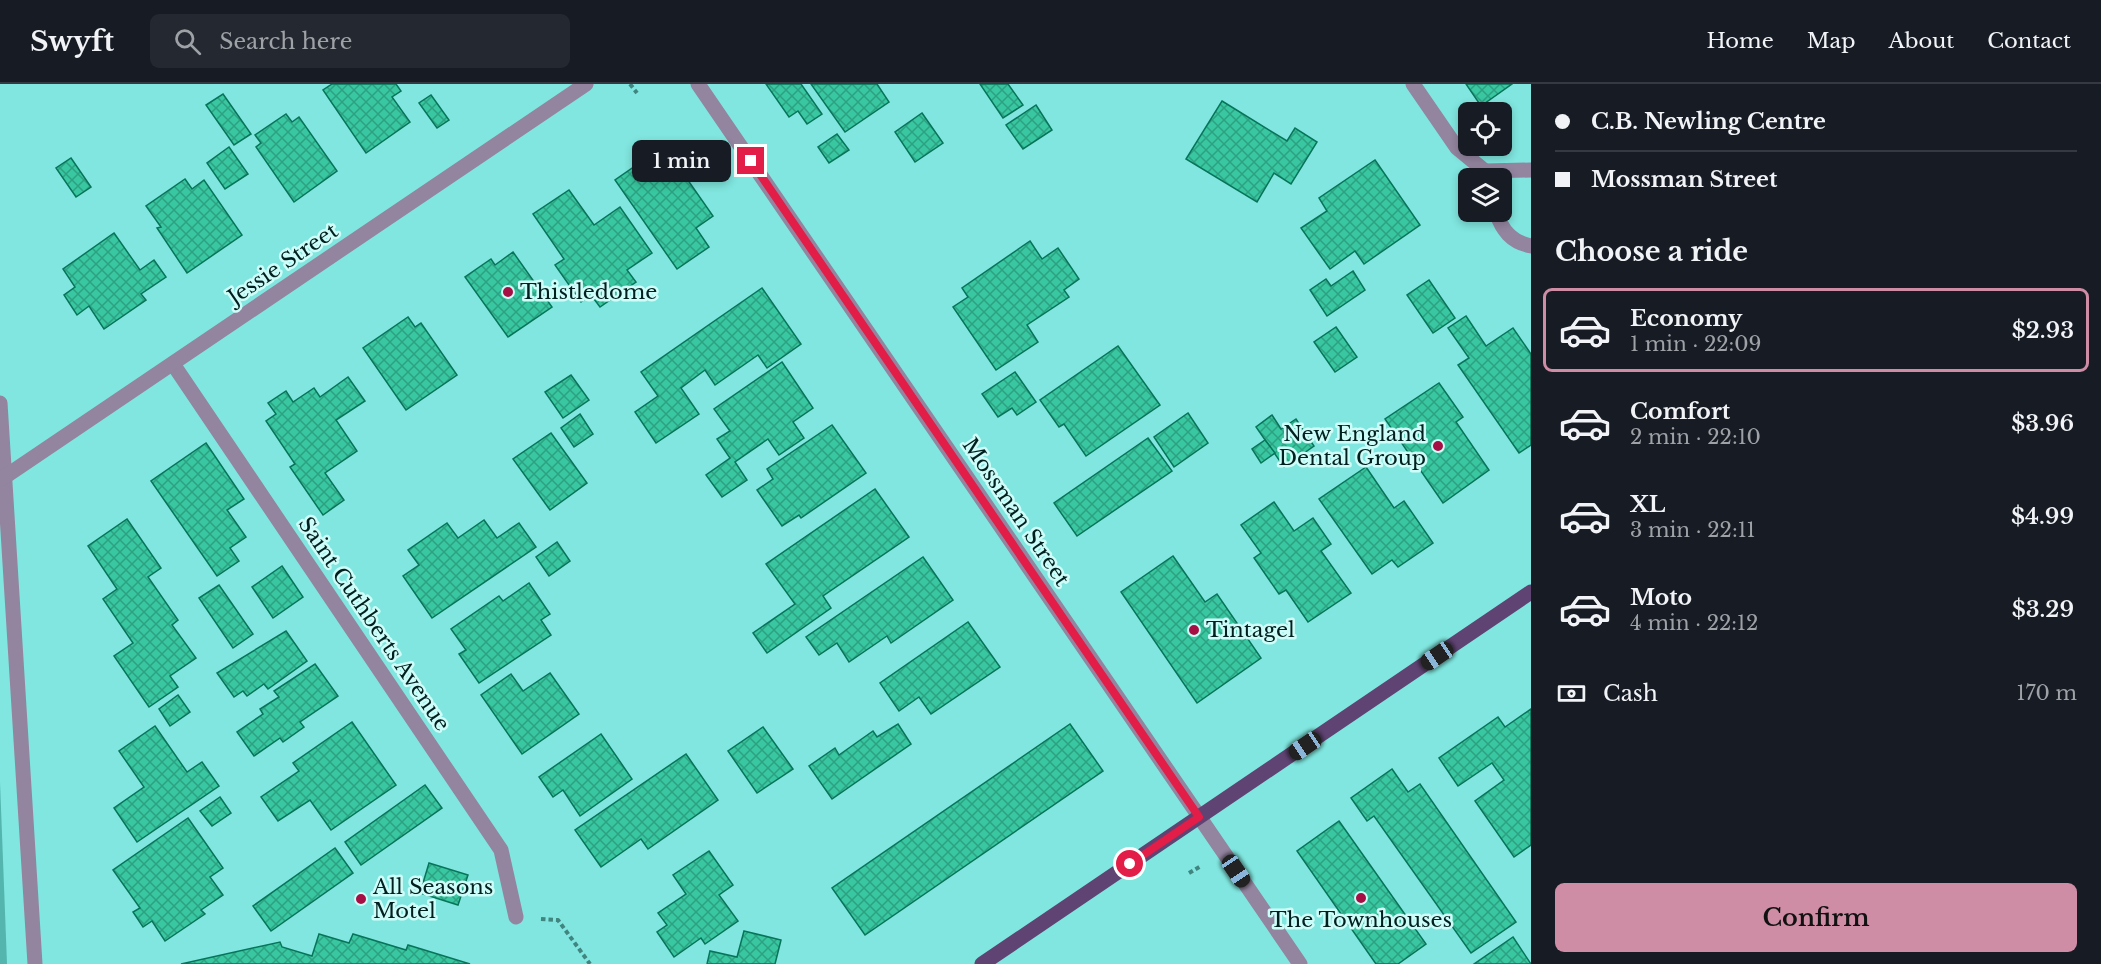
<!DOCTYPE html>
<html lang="en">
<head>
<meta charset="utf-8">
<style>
  :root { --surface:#171b24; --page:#242831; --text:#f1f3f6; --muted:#9ea1a6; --line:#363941; --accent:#cf8ca5 }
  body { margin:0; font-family:"Libre Baskerville",serif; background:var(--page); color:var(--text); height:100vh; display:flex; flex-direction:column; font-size:22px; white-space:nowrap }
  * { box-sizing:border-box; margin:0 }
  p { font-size:20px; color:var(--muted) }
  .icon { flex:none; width:33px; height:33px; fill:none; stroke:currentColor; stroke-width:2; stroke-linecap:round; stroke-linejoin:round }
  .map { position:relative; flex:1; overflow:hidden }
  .sheet { display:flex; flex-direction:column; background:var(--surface); width:570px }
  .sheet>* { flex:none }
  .hud { display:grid; align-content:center; height:132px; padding:0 24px; background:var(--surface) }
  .fabs { position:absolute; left:1458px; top:18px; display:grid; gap:12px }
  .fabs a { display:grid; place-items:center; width:54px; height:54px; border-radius:9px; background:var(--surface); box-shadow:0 3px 9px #0003; font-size:30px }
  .end { position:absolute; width:27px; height:27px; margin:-14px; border:8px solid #e11d48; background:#fff; box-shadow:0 0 0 3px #fff }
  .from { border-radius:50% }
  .bubble { position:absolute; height:42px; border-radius:9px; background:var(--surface); box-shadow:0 3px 9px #0003; font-size:20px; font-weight:600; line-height:42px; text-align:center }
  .car { position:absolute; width:18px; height:36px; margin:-18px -9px; border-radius:8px; box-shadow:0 0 4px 2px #0007; background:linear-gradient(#222 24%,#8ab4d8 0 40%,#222 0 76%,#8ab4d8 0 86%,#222 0) }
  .hud b { display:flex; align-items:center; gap:21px; height:57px; font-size:22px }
  .hud b+b { border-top:2px solid var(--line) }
  .hud i { width:15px; height:15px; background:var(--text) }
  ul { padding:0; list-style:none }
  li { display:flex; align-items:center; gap:18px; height:84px; margin:0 12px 9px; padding:0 12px; border:3px solid transparent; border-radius:9px }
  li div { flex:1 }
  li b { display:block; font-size:22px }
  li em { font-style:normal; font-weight:600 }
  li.selected { border-color:var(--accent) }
  li>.icon { width:54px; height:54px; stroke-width:1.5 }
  h2 { padding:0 24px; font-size:27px; line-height:72px }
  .pay { display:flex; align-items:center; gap:15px; height:66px; padding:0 24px; font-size:22px }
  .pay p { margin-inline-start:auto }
  .primary-button { display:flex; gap:12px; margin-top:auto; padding:12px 24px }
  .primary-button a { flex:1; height:69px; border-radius:9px; background:var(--accent); color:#111; font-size:24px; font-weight:600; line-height:69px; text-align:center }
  header { display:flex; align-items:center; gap:36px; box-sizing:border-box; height:84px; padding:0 30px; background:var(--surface); border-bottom:2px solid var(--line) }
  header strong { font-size:28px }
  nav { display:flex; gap:33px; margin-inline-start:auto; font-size:21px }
  .search { width:420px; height:54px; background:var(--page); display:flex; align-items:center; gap:15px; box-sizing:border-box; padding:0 21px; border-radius:9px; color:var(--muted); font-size:22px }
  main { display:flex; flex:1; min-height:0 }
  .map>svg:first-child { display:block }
</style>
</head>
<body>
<header>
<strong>Swyft</strong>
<div class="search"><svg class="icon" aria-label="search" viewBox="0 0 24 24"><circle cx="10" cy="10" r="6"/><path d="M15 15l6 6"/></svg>Search here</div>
<nav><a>Home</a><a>Map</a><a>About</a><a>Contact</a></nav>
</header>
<main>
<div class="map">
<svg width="1531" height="880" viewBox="0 0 1531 880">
  <defs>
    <pattern id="building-cross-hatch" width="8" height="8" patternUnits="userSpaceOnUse" patternTransform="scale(1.5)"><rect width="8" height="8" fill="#38c7a0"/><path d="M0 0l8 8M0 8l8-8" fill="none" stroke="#2da182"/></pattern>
  </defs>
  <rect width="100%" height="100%" fill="#80e6df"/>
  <path fill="#54b5af" d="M 0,698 L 7,880 L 0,880 Z"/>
  <g fill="url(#building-cross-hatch)" stroke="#08745a" stroke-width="1.5">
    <path d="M 396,0 L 401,7 L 392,13 L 410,38 L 366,69 L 323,6 L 332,0 Z"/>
    <path d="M 766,0 L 801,0 L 822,30 L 807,40 L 798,27 L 789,33 Z"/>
    <path d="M 811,0 L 877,0 L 889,18 L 845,48 Z"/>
    <path d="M 980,0 L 1008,0 L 1023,21 L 1003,34 Z"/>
    <path d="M 1466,0 L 1512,0 L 1481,22 Z"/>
    <path d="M 223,10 L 251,50 L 234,61 L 206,21 Z"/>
    <path d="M 431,11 L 449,36 L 437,44 L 419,19 Z"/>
    <path d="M 1222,17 L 1287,57 L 1295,44 L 1317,58 L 1291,100 L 1274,89 L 1257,118 L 1186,75 Z"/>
    <path d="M 1036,21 L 1052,46 L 1023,65 L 1006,41 Z"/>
    <path d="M 922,29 L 943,59 L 915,78 L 895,48 Z"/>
    <path d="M 286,30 L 292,38 L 299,33 L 337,87 L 294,118 L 256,63 L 261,59 L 255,51 Z"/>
    <path d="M 837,50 L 849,66 L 829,79 L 818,63 Z"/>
    <path d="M 664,62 L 713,132 L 696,144 L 709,163 L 677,185 L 615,96 Z"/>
    <path d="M 229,63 L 248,90 L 225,105 L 207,79 Z"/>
    <path d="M 71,74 L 91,103 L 76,113 L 56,84 Z"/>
    <path d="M 1375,76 L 1420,141 L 1364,180 L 1355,167 L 1330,185 L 1301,144 L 1327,127 L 1319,114 Z"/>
    <path d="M 185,95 L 192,105 L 204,96 L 242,151 L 187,189 L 157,144 L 161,143 L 146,122 Z"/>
    <path d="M 569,106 L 594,141 L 620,123 L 652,169 L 627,186 L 636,198 L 600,223 L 591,211 L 581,218 L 555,181 L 564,175 L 533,130 Z"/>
    <path d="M 114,149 L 140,186 L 154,176 L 166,193 L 141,210 L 146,216 L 104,245 L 89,222 L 77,231 L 64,211 L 75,203 L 63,185 Z"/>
    <path d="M 1030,157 L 1042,175 L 1058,164 L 1079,195 L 1064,206 L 1069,213 L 1027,241 L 1038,258 L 996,286 L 953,223 L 968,213 L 962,204 Z"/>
    <path d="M 513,168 L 552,223 L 508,253 L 465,193 L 491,175 L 495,181 Z"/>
    <path d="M 1353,187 L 1365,206 L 1327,232 L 1310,206 L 1326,195 L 1331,202 Z"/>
    <path d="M 1429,196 L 1455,234 L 1433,249 L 1407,211 Z"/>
    <path d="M 762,204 L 801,260 L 767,284 L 758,271 L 715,301 L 705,286 L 681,304 L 699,330 L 656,359 L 635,328 L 658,312 L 641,288 Z"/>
    <path d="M 1466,232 L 1486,262 L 1513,244 L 1531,270 L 1531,361 L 1519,369 L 1458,281 L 1469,274 L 1448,244 Z"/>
    <path d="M 408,233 L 415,243 L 421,239 L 457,291 L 406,326 L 363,264 Z"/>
    <path d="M 1336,243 L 1357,273 L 1335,288 L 1314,258 Z"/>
    <path d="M 1118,262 L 1160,321 L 1086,372 L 1064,340 L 1059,343 L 1040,316 Z"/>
    <path d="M 782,278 L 813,324 L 793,338 L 804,354 L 779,371 L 768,355 L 735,378 L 747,396 L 722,413 L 706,391 L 730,374 L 717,355 L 730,347 L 714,325 Z"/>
    <path d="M 1015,288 L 1036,318 L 1017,331 L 1012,324 L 998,333 L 982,310 Z"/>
    <path d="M 571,291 L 589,316 L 563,334 L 545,308 Z"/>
    <path d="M 348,293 L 365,317 L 336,336 L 357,367 L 325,389 L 344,416 L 323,431 L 290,383 L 295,380 L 266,337 L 276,330 L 268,319 L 286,307 L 293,318 L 314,304 L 320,313 Z"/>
    <path d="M 1439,299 L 1463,333 L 1456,338 L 1489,386 L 1443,419 L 1385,335 Z"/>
    <path d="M 1188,329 L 1208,359 L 1174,383 L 1154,353 Z"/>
    <path d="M 580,330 L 593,350 L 574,363 L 561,344 Z"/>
    <path d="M 1272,331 L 1281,345 L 1296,335 L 1314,362 L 1284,383 L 1256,343 Z"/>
    <path d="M 832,341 L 866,389 L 801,434 L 799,431 L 782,442 L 757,406 L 773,395 L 767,385 Z"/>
    <path d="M 551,349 L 587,399 L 550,426 L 513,375 Z"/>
    <path d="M 1148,354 L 1172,387 L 1077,452 L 1054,419 Z"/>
    <path d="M 1265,356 L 1275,369 L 1261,379 L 1252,365 Z"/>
    <path d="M 206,359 L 244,415 L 227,426 L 246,453 L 230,464 L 239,477 L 217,492 L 151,397 Z"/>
    <path d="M 1366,383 L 1394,424 L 1404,417 L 1433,459 L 1398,483 L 1392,476 L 1372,490 L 1319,415 Z"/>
    <path d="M 875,405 L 909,453 L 823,512 L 831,524 L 767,569 L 753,549 L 795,520 L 766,480 Z"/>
    <path d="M 1274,418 L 1294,447 L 1313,434 L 1331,460 L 1321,467 L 1351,509 L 1308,538 L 1286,506 L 1279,510 L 1254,474 L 1261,469 L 1241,441 Z"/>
    <path d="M 127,435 L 161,484 L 148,493 L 178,536 L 172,541 L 196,574 L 170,592 L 178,603 L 149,623 L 114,572 L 133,559 L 103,515 L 117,505 L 88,462 Z"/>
    <path d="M 484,436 L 497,454 L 519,439 L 536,463 L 432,534 L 403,492 L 419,481 L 408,466 L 447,439 L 458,454 Z"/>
    <path d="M 557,458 L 570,477 L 549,492 L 536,473 Z"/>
    <path d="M 1173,472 L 1205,518 L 1217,510 L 1261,574 L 1197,619 L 1121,508 Z"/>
    <path d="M 923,473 L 953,516 L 891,559 L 887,552 L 849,578 L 837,559 L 819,571 L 806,553 Z"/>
    <path d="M 282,482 L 303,513 L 273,534 L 252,503 Z"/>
    <path d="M 529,499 L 550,530 L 541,536 L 551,551 L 479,599 L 459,570 L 466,566 L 451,545 L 499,512 L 503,517 Z"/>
    <path d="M 219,501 L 253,550 L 233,564 L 199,514 Z"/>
    <path d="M 968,538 L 1000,583 L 931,630 L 919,613 L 899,627 L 880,599 Z"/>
    <path d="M 286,547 L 307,577 L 268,605 L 264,600 L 247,612 L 243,607 L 234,613 L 217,589 Z"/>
    <path d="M 315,580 L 338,612 L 300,638 L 304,643 L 283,658 L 280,654 L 254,672 L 237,648 L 263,630 L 260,625 L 279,613 L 274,607 Z"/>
    <path d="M 550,589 L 579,630 L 522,670 L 481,611 L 511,590 L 523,607 Z"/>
    <path d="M 178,611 L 190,628 L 170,642 L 159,625 Z"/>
    <path d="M 1531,625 L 1531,761 L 1514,773 L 1475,717 L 1504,696 L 1492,679 L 1458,702 L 1439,674 L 1498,633 L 1505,643 Z"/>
    <path d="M 352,638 L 396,701 L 331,746 L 310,716 L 278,737 L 261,713 L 299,687 L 293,679 Z"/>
    <path d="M 898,640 L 911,660 L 832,715 L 809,682 L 835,664 L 839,671 L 873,647 L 877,653 Z"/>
    <path d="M 1070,640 L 1103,687 L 865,851 L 832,804 Z"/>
    <path d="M 155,642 L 187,688 L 202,678 L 219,702 L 137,758 L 114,724 L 144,703 L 119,667 Z"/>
    <path d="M 763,643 L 793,685 L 757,709 L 728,667 Z"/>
    <path d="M 601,650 L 632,695 L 580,732 L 563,706 L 553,713 L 539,693 Z"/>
    <path d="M 686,670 L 718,716 L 648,765 L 641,755 L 601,783 L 575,746 Z"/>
    <path d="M 1392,685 L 1408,708 L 1420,700 L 1516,838 L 1471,869 L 1374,732 L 1367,737 L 1351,714 Z"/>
    <path d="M 425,701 L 442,724 L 361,781 L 345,758 Z"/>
    <path d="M 220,713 L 231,729 L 212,742 L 200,727 Z"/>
    <path d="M 188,734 L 223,784 L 210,793 L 223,811 L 201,826 L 205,830 L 165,857 L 152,837 L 143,843 L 133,828 L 140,824 L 113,786 Z"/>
    <path d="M 1339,737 L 1426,860 L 1398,880 L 1376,880 L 1297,767 Z"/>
    <path d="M 335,764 L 353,789 L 271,847 L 253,822 Z"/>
    <path d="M 709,767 L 733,801 L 719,811 L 738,837 L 705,860 L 701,854 L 674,873 L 657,848 L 667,841 L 658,829 L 686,810 L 673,791 Z"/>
    <path d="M 429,779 L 468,791 L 458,821 L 420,809 Z"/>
    <path d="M 744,847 L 781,856 L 775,880 L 707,880 L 710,867 L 737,873 Z"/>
    <path d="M 319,850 L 349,859 L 353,850 L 406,866 L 408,861 L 470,880 L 181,880 L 280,858 L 282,863 L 312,872 Z"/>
    <path d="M 1513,853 L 1531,880 L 1474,880 Z"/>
  </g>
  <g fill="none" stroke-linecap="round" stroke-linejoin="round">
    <g stroke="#418581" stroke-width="4" stroke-dasharray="4.5 3" stroke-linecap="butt">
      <path d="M 630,0 L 637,9"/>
      <path d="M 1189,789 L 1201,782"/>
      <path d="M 541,835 L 558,836 L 590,880"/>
    </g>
    <g stroke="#93849f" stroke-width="15">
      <path d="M 698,0 L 1300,880"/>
      <path d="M 1413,0 L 1457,64 L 1485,87 L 1487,94"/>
      <path d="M 1485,87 L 1531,86"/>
      <path d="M 1496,128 C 1502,146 1511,158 1531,162"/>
      <path d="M 173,280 L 501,766 L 516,833"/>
      <path d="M 0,319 L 35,880"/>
      <path d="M 3,394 L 586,0"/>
    </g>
    <path stroke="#5f4372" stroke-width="15" d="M 982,880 L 1531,508"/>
  </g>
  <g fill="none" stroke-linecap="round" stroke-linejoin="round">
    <path stroke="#e11d48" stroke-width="8" d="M 751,77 L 1199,733 L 1130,780"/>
  </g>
  <g fill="#a60f43" stroke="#cefdf9" stroke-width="2">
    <circle cx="508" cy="208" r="6"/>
    <circle cx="1438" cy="362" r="6"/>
    <circle cx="1194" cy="546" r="6"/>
    <circle cx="1361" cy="814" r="6"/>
    <circle cx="361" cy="815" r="6"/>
  </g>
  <g text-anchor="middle" stroke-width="5" stroke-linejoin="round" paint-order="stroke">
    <g font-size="21" fill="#00201f" stroke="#cefdf9">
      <text transform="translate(283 180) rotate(-34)" y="7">Jessie Street</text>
      <text transform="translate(1016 428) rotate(56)" y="7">Mossman Street</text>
      <text transform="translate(374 540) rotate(56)" y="7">Saint Cuthberts Avenue</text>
    </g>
    <g font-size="21" fill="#00201f" stroke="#cefdf9" text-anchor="start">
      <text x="520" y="215">Thistledome</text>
      <text x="1426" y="357" text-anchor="end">New England<tspan x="1426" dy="24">Dental Group</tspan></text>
      <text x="1206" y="553">Tintagel</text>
      <text x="373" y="810">All Seasons<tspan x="373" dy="24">Motel</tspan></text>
      <text x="1361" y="843" text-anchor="middle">The Townhouses</text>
    </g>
  </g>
</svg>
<div class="fabs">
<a><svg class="icon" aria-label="locate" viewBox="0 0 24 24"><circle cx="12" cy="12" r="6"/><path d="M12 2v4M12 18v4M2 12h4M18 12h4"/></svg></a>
<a><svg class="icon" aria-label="layers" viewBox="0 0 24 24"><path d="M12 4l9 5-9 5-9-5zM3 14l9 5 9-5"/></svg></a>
</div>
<i class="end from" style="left:1130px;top:780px"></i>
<i class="end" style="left:751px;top:77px"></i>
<div class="bubble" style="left:632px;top:56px;width:99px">1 min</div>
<i class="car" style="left:1437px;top:572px;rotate:236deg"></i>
<i class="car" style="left:1305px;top:662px;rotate:236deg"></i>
<i class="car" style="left:1236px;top:787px;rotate:146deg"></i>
</div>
<section class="sheet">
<div class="hud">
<b><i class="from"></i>C.B. Newling Centre</b>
<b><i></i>Mossman Street</b>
</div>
<h2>Choose a ride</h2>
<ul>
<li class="selected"><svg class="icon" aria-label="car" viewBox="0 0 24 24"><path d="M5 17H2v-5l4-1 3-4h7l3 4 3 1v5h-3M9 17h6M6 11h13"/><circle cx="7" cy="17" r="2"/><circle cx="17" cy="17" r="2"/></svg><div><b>Economy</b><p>1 min · 22:09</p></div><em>$2.93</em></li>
<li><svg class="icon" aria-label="car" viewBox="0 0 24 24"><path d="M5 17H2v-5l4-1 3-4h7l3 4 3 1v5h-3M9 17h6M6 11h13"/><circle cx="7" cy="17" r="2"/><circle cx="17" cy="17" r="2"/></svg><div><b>Comfort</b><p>2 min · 22:10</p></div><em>$3.96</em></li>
<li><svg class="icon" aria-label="car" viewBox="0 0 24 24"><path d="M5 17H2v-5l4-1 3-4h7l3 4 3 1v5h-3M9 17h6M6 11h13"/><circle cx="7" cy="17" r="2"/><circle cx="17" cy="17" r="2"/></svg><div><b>XL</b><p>3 min · 22:11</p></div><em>$4.99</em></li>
<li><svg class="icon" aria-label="car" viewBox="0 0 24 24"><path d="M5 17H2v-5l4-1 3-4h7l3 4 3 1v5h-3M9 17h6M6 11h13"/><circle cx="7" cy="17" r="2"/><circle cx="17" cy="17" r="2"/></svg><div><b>Moto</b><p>4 min · 22:12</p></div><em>$3.29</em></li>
</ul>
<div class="pay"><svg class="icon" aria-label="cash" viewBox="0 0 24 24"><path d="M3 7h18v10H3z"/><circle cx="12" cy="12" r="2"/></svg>Cash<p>170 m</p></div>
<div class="primary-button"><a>Confirm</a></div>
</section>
</main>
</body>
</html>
